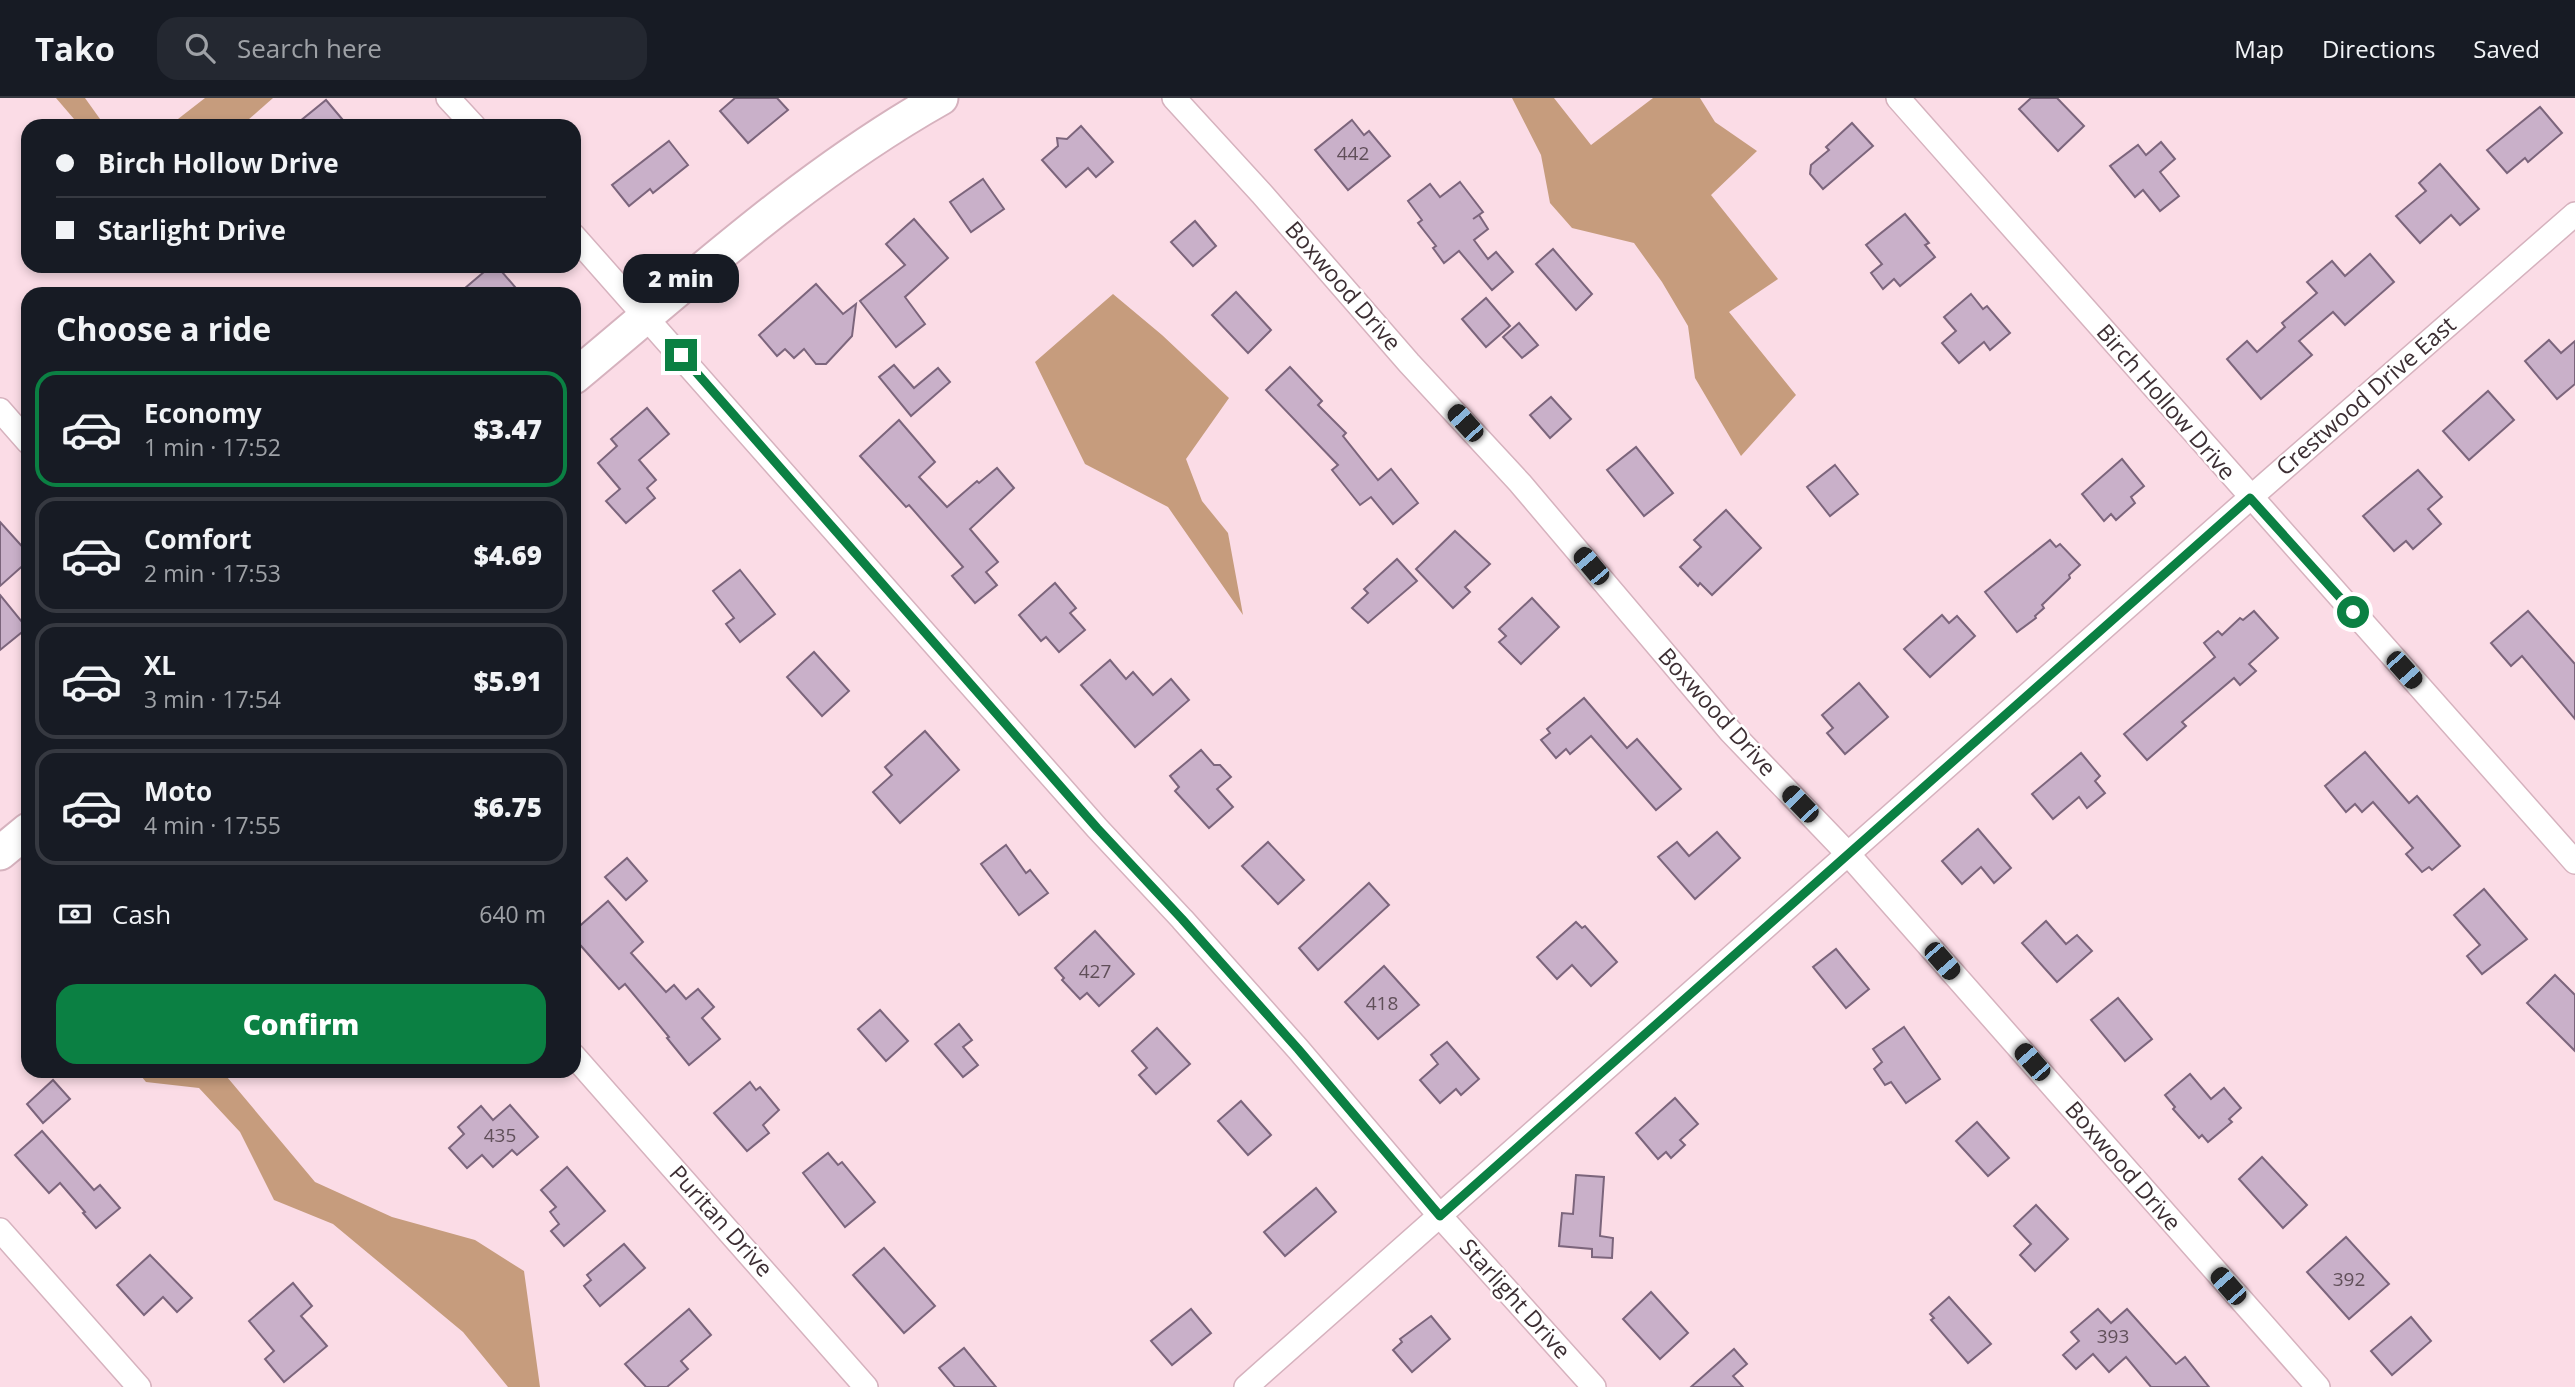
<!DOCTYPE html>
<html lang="en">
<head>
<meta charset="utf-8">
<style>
  :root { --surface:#171b24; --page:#242831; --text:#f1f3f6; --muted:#9ea1a6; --line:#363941; --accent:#0b8043 }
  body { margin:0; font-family:"Open Sans",sans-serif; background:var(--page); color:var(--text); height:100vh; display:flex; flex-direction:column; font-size:26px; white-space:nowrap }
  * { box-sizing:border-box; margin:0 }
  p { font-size:23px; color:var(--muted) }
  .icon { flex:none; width:38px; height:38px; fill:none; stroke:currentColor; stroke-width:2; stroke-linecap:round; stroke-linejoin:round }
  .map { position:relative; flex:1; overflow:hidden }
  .side { position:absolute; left:21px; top:189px; width:560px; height:791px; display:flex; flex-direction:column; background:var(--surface); border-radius:21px; box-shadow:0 4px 10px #0003 }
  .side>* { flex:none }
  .guide { position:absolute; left:21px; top:21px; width:560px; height:154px; border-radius:21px; box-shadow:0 4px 10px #0003; display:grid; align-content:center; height:154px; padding:0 35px; background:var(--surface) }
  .end { position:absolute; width:32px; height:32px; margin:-16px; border:9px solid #0b8043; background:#fff; box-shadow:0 0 0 4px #fff }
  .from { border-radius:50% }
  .bubble { position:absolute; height:49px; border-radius:21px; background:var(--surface); box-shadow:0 4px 10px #0003; font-size:23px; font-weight:800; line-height:49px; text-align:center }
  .car { position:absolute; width:21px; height:42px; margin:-21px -10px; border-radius:9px; box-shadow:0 0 5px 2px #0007; background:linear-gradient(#222 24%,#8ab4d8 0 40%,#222 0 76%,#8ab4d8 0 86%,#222 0) }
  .guide b { display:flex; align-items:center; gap:24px; height:66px; font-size:26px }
  .guide b+b { border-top:2px solid var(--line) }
  .guide i { width:18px; height:18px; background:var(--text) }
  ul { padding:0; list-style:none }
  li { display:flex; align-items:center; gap:21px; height:116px; margin:0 14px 10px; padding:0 21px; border:4px solid var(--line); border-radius:21px }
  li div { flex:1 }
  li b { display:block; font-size:26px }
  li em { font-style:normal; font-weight:800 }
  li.current { border-color:var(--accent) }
  li>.icon { width:63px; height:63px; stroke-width:1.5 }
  h2 { padding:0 35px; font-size:32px; line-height:84px }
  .pay { display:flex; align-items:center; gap:18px; height:77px; padding:0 35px; font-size:26px }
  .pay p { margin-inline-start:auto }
  .cta { display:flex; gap:14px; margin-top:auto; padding:14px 35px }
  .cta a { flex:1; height:80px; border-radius:21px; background:var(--accent); color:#fff; font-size:28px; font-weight:800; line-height:80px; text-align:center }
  header { display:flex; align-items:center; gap:42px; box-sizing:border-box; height:98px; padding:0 35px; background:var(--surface); border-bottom:2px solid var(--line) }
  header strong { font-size:33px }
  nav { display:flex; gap:38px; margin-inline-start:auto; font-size:24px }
  .search { width:490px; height:63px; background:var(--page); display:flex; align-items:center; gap:18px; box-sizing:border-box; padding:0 24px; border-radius:21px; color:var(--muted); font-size:26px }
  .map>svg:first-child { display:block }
</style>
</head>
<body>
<header>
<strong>Tako</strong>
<div class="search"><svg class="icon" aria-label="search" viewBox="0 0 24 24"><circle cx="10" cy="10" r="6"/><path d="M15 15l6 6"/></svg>Search here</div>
<nav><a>Map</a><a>Directions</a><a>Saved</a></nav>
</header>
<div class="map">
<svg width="2575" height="1289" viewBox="0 0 2575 1289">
  <rect width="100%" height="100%" fill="#fbdce6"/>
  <g fill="#c69c7d">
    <path d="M 56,0 L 85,0 L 105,28 L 80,28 Z"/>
    <path d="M 205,0 L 273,0 L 241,28 L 169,28 Z"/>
    <path d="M 1512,0 L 1554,0 L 1591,47 L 1653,0 L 1700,0 L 1715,24 L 1757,53 L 1711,97 L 1778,181 L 1729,214 L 1796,297 L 1741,358 L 1695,280 L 1688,228 L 1662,184 L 1634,145 L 1572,130 L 1550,105 L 1541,57 Z"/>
    <path d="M 1113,196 L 1162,237 L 1229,300 L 1186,361 L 1202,403 L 1228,435 L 1243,517 L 1168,409 L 1085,366 L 1035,264 Z"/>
    <path d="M 137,973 L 222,973 L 315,1084 L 392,1119 L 475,1142 L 524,1173 L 540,1289 L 508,1289 L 463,1234 L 333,1126 L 274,1102 L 240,1034 L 199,990 L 146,984 Z"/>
  </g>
  <g fill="#c9b0c9" stroke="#7c657c" stroke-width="2">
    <path d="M 735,0 L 777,0 L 788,12 L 748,45 L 720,13 Z"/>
    <path d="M 2031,0 L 2057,0 L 2084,28 L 2058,53 L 2019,11 Z"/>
    <path d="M 326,2 L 348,28 L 294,28 Z"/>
    <path d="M 2540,9 L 2562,35 L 2528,64 L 2525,60 L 2507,75 L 2487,52 Z"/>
    <path d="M 1352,22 L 1364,37 L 1369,33 L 1390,58 L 1348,92 L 1315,52 Z"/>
    <path d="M 1852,25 L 1873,48 L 1823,91 L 1810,76 L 1811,67 L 1829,52 L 1826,49 Z"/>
    <path d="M 1081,28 L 1113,64 L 1096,79 L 1088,70 L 1066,89 L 1042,62 L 1058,48 L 1057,40 L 1067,41 Z"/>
    <path d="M 669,43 L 688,67 L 653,95 L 650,91 L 629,108 L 612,87 Z"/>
    <path d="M 2161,44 L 2175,61 L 2160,74 L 2179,98 L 2160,113 L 2143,92 L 2135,99 L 2110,68 L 2138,47 L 2146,57 Z"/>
    <path d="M 2440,66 L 2479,111 L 2460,127 L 2451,117 L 2420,145 L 2396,118 L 2426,93 L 2419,85 Z"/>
    <path d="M 983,81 L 1004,111 L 971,134 L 950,104 Z"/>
    <path d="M 1460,84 L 1483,114 L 1473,121 L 1479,117 L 1488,131 L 1474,142 L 1488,161 L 1496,154 L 1513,174 L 1492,192 L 1459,153 L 1444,165 L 1433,150 L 1436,148 L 1418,125 L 1422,122 L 1408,103 L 1430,86 L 1440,99 Z"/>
    <path d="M 1905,116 L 1929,145 L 1925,147 L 1935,159 L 1900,188 L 1894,181 L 1883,191 L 1871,175 L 1882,166 L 1866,147 Z"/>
    <path d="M 914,121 L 948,160 L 905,199 L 925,226 L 896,249 L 860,203 L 905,167 L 886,146 Z"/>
    <path d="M 1195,123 L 1216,148 L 1193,168 L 1171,144 Z"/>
    <path d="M 1553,151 L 1592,196 L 1576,212 L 1536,166 Z"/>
    <path d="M 2370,156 L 2394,184 L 2345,227 L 2333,214 L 2299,243 L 2312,257 L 2261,301 L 2227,261 L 2247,243 L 2257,254 L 2285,229 L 2282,225 L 2317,195 L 2307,184 L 2332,163 L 2345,178 Z"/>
    <path d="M 491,168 L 497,168 L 521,196 L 458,196 Z"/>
    <path d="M 816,186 L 843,216 L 856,206 L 852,238 L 826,266 L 816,266 L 804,251 L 794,260 L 785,251 L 777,258 L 759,237 Z"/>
    <path d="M 1236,194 L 1271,232 L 1248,255 L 1212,217 Z"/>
    <path d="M 1971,196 L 1983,211 L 1987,208 L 2010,235 L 1990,252 L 1984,244 L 1959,265 L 1942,245 L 1956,233 L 1944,219 Z"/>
    <path d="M 1486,200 L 1510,228 L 1486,249 L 1462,221 Z"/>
    <path d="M 1519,225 L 1538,247 L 1522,260 L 1503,239 Z"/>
    <path d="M 2549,242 L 2561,255 L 2575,243 L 2575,286 L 2557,301 L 2525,263 Z"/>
    <path d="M 894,267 L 914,290 L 938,270 L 950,284 L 911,318 L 879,279 Z"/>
    <path d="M 1290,269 L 1322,303 L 1318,307 L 1346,335 L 1343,338 L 1378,382 L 1391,371 L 1418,405 L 1393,426 L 1371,399 L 1360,407 L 1332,372 L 1338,367 L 1266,292 Z"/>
    <path d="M 2488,293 L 2514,322 L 2469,362 L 2443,333 Z"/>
    <path d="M 1551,299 L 1571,321 L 1550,340 L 1530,317 Z"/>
    <path d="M 647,310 L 669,336 L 639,362 L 656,382 L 647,390 L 655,400 L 626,425 L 606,403 L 620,391 L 598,365 L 617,348 L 611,341 Z"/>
    <path d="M 899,322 L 935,364 L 919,379 L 947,409 L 977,383 L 979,385 L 997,370 L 1014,390 L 970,431 L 998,464 L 986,474 L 997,487 L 975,505 L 952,478 L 963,469 L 909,407 L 906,409 L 860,358 Z"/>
    <path d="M 1636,349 L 1673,395 L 1644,418 L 1607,372 Z"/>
    <path d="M 2122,361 L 2144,388 L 2131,399 L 2135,405 L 2116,422 L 2111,416 L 2104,423 L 2082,396 Z"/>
    <path d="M 1835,367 L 1858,396 L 1830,418 L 1807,389 Z"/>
    <path d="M 2418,372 L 2442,399 L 2428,411 L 2441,426 L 2413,451 L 2406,443 L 2394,453 L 2363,418 Z"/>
    <path d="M 1726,412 L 1761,450 L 1712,497 L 1700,485 L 1698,488 L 1680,469 L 1701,449 L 1694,442 Z"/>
    <path d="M 0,424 L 28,455 L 28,463 L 0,488 Z"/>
    <path d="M 1455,433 L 1490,466 L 1465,489 L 1470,494 L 1453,510 L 1416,471 Z"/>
    <path d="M 2050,442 L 2056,449 L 2060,446 L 2080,467 L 2069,477 L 2070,480 L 2042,507 L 2044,510 L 2035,518 L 2036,520 L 2017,534 L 1985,494 Z"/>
    <path d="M 1397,461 L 1417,483 L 1368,525 L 1352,510 L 1368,495 L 1364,491 Z"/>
    <path d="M 740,472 L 775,516 L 740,544 L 726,526 L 734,520 L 713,493 Z"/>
    <path d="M 1055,485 L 1076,510 L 1070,515 L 1085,532 L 1059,554 L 1046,539 L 1041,543 L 1019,517 Z"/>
    <path d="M 0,497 L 27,530 L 0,552 Z"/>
    <path d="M 1532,500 L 1559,529 L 1521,566 L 1499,544 L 1506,538 L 1499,531 Z"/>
    <path d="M 2254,513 L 2278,540 L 2249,566 L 2256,573 L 2240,587 L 2234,580 L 2182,624 L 2186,628 L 2147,662 L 2124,636 L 2215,559 L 2204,545 L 2218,533 L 2222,537 L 2240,520 L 2243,522 Z"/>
    <path d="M 2528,513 L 2575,566 L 2575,621 L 2522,558 L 2511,568 L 2491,545 Z"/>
    <path d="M 1942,517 L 1949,525 L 1957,518 L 1975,538 L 1930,579 L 1904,551 Z"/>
    <path d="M 814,554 L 849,593 L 822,618 L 787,579 Z"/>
    <path d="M 1110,562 L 1126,581 L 1133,574 L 1153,597 L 1171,581 L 1189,602 L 1135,649 L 1081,587 Z"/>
    <path d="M 1859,585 L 1888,619 L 1845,656 L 1827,635 L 1833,630 L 1822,617 Z"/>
    <path d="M 1584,600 L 1627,650 L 1637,641 L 1681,691 L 1656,712 L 1591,638 L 1570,656 L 1566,651 L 1556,660 L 1541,642 L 1550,635 L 1547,631 Z"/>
    <path d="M 925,633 L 959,672 L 900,725 L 873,694 L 892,677 L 885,669 Z"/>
    <path d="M 1201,652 L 1214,667 L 1220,667 L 1231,679 L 1217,691 L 1233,709 L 1209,730 L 1175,693 L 1179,689 L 1170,678 Z"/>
    <path d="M 2365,654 L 2409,705 L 2417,698 L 2460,748 L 2432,772 L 2429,769 L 2422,774 L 2406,756 L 2413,750 L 2373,704 L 2362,714 L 2355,706 L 2346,714 L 2325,688 Z"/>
    <path d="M 2081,655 L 2100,678 L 2095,683 L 2105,695 L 2087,710 L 2079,699 L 2053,721 L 2032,696 Z"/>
    <path d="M 1978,731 L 2011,770 L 1994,785 L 1981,769 L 1962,786 L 1942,763 Z"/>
    <path d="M 1717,734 L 1740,760 L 1695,801 L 1658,759 L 1677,744 L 1689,758 Z"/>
    <path d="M 1268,744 L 1304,782 L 1278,806 L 1242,768 Z"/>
    <path d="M 1006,747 L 1026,775 L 1030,772 L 1048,795 L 1019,817 L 981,766 Z"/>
    <path d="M 627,760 L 647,783 L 626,802 L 605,779 Z"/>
    <path d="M 1369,785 L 1389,807 L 1318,872 L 1299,850 Z"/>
    <path d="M 2484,791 L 2527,841 L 2482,876 L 2467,858 L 2480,847 L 2454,817 Z"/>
    <path d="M 608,803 L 643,844 L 631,855 L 666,894 L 674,887 L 686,901 L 698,891 L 714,909 L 702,920 L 720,941 L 689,967 L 667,940 L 669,939 L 625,886 L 619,891 L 574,840 L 574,833 Z"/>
    <path d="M 2046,823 L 2066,846 L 2077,837 L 2092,853 L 2057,884 L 2022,845 Z"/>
    <path d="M 1576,824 L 1582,830 L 1585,828 L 1617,864 L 1591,888 L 1572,867 L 1557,881 L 1537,859 Z"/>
    <path d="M 1095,833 L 1134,876 L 1099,908 L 1087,895 L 1080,901 L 1062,882 L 1064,880 L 1055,870 Z"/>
    <path d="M 1836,851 L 1869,891 L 1846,910 L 1813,869 Z"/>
    <path d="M 1384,868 L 1419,907 L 1378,941 L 1345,904 Z"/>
    <path d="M 2555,877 L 2575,897 L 2575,953 L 2527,905 Z"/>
    <path d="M 2118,900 L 2152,941 L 2125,963 L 2091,922 Z"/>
    <path d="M 880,912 L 908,943 L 886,963 L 858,931 Z"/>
    <path d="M 959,926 L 972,942 L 963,949 L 978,967 L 963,979 L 935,946 Z"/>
    <path d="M 1904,929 L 1940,981 L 1906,1005 L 1891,984 L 1885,987 L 1874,971 L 1882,964 L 1873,951 Z"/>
    <path d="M 1157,930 L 1190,966 L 1156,996 L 1139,977 L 1147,970 L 1132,953 Z"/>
    <path d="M 1447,944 L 1479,981 L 1461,997 L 1456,991 L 1440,1005 L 1420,982 L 1438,966 L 1431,957 Z"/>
    <path d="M 2190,976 L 2211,1001 L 2224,990 L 2241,1010 L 2229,1021 L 2232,1024 L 2208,1044 L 2202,1037 L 2199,1040 L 2173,1011 L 2175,1009 L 2165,997 Z"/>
    <path d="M 53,982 L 70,1001 L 43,1025 L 27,1006 Z"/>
    <path d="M 750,984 L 756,992 L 760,989 L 779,1012 L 763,1027 L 769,1035 L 747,1053 L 714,1015 Z"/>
    <path d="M 1675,1000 L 1698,1026 L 1680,1042 L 1685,1047 L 1671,1060 L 1666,1054 L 1658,1061 L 1636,1035 Z"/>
    <path d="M 1241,1003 L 1271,1037 L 1248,1057 L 1218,1023 Z"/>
    <path d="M 510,1007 L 538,1039 L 517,1057 L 512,1052 L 493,1069 L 482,1057 L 467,1070 L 449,1050 L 464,1036 L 458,1029 L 481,1008 L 493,1022 Z"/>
    <path d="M 1977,1024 L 2009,1060 L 1988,1078 L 1956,1043 Z"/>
    <path d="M 42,1033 L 94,1092 L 100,1087 L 120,1110 L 96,1130 L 83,1115 L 85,1114 L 60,1085 L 49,1095 L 15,1057 Z"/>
    <path d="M 828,1055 L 838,1067 L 842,1064 L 875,1104 L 845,1129 L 803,1075 Z"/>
    <path d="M 2262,1059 L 2307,1107 L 2283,1130 L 2239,1081 Z"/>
    <path d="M 567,1069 L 605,1113 L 564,1148 L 551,1133 L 559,1126 L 550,1114 L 556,1109 L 541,1092 Z"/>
    <path d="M 1576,1077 L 1604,1079 L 1600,1138 L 1613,1140 L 1612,1160 L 1592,1159 L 1592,1151 L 1559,1148 L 1562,1115 L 1573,1116 Z"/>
    <path d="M 1316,1090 L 1336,1114 L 1285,1158 L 1264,1134 Z"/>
    <path d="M 2036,1107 L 2068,1141 L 2035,1173 L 2020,1157 L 2031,1146 L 2014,1128 Z"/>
    <path d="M 2346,1139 L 2389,1186 L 2349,1221 L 2307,1174 Z"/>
    <path d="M 624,1146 L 645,1170 L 600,1208 L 584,1188 L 591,1182 L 587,1177 Z"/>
    <path d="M 884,1150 L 935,1208 L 904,1235 L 853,1177 Z"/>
    <path d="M 150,1157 L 192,1200 L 177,1214 L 163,1199 L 144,1217 L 117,1187 Z"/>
    <path d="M 293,1185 L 312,1208 L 301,1218 L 327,1248 L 284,1284 L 265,1261 L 274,1253 L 249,1223 Z"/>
    <path d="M 1651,1194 L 1688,1235 L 1660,1261 L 1623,1221 Z"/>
    <path d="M 1949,1199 L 1991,1246 L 1968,1265 L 1931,1222 L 1934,1220 L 1930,1216 Z"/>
    <path d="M 689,1211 L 711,1237 L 681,1263 L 688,1271 L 667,1289 L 646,1289 L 625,1266 Z"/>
    <path d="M 1191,1211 L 1211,1235 L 1172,1267 L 1151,1243 Z"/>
    <path d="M 2098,1211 L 2111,1225 L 2127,1211 L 2176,1266 L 2185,1259 L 2209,1289 L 2151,1289 L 2126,1259 L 2109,1274 L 2093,1256 L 2076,1271 L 2063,1257 L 2079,1243 L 2071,1234 Z"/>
    <path d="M 1431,1218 L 1450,1241 L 1412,1274 L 1393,1252 L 1402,1244 L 1400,1241 Z"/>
    <path d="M 2411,1219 L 2431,1243 L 2392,1277 L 2371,1253 Z"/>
    <path d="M 964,1250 L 996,1289 L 955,1289 L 939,1270 Z"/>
    <path d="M 1734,1251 L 1747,1266 L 1733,1278 L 1743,1289 L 1691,1289 Z"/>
  </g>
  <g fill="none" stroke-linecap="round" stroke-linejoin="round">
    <defs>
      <g id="street">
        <path d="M 448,0 L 474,28"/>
        <path d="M 1174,0 L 1262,96 L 1409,265 L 1520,385 L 1731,634 L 1849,757 L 2318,1289"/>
        <path d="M 1898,0 L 2575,764"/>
        <path d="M 574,138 L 1097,730 L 1182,821 L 1298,951 L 1440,1118 L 1594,1289"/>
        <path d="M 0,312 L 28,344"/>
        <path d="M 574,958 L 866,1289"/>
        <path d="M 0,1132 L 139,1289"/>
        <path d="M 1246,1289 L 2250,400 L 2575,116"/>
      </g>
      <g id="secondary">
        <path d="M 574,279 C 692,181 806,76 941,0"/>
        <path d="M 0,755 L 28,732"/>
      </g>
    </defs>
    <use href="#street" stroke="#d6b2be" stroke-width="26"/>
    <use href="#secondary" stroke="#d6b2be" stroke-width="37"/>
    <use href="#street" stroke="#fff" stroke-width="23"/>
    <use href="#secondary" stroke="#fff" stroke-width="33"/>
  </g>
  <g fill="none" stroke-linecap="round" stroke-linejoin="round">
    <path stroke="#0b8043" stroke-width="9" d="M 681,257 L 1097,730 L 1182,821 L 1298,951 L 1440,1118 L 2250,400 L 2353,514"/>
  </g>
  <g text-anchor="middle" stroke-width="5" stroke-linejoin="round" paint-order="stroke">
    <g font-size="19" fill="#604f59">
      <text x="1353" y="62">442</text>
      <text x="1095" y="880">427</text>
      <text x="1382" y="912">418</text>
      <text x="500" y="1044">435</text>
      <text x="2349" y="1188">392</text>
      <text x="2113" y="1245">393</text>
    </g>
    <g font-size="23" fill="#3d2f34" stroke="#fff">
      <text transform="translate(1343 188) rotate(49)" y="8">Boxwood Drive</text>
      <text transform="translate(2366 298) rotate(-41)" y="8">Crestwood Drive East</text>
      <text transform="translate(2166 304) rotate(49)" y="8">Birch Hollow Drive</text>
      <text transform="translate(1717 614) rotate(48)" y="8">Boxwood Drive</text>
      <text transform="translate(2123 1068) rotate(49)" y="8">Boxwood Drive</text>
      <text transform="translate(721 1123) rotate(48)" y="8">Puritan Drive</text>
      <text transform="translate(1515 1201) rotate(48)" y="8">Starlight Drive</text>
    </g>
  </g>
</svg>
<i class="end from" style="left:2353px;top:514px"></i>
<i class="end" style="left:681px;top:257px"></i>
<div class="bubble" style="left:623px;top:156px;width:116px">2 min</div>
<i class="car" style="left:1465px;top:325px;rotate:318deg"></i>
<i class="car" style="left:1591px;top:468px;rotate:320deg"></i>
<i class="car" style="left:2404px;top:572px;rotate:138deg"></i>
<i class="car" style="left:1800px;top:706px;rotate:316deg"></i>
<i class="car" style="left:1942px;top:863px;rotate:139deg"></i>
<i class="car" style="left:2032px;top:964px;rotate:319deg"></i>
<i class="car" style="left:2228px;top:1188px;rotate:319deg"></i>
<div class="guide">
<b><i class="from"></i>Birch Hollow Drive</b>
<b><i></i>Starlight Drive</b>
</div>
<section class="side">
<h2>Choose a ride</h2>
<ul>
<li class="current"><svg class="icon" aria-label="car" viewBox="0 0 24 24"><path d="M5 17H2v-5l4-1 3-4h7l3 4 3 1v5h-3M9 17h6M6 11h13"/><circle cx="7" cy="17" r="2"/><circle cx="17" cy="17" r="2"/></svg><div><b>Economy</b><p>1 min · 17:52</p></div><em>$3.47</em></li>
<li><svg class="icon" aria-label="car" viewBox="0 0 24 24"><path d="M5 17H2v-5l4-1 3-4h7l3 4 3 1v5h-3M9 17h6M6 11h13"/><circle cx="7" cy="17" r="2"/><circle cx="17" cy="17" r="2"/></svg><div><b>Comfort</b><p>2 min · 17:53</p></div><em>$4.69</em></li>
<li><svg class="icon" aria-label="car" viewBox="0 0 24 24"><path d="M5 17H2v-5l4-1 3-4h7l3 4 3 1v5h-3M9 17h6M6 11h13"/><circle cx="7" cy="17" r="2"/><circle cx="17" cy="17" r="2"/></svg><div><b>XL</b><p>3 min · 17:54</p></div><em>$5.91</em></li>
<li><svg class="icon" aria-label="car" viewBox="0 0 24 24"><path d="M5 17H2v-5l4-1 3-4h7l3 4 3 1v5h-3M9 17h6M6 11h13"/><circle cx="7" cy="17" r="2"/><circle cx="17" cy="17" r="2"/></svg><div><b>Moto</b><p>4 min · 17:55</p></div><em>$6.75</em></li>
</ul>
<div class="pay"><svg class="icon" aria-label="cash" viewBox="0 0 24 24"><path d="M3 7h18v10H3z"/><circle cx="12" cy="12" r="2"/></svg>Cash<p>640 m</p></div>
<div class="cta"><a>Confirm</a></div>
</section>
</div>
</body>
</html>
